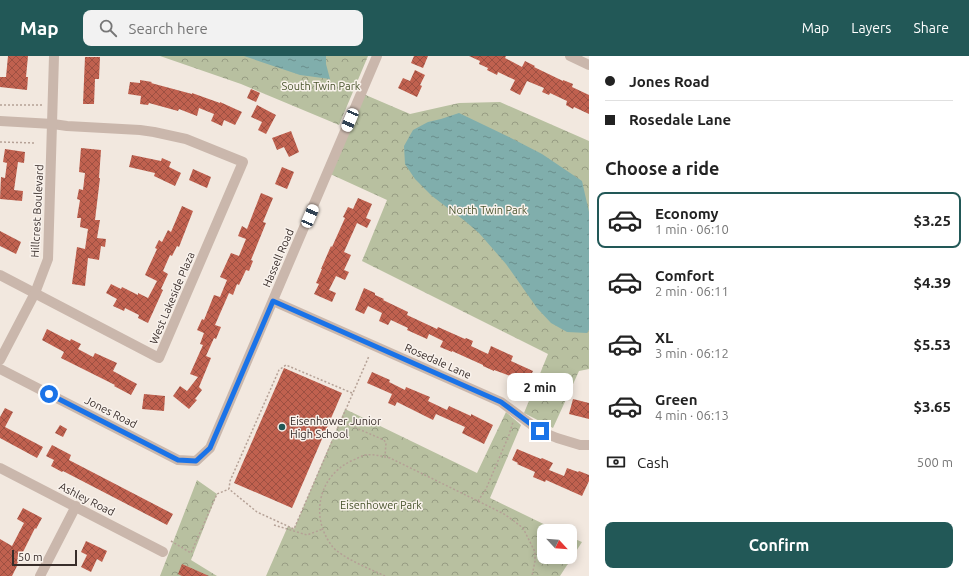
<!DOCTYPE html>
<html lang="en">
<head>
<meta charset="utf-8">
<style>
  :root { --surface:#fff; --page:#f2f2f2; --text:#222; --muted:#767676; --line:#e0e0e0; --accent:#225857 }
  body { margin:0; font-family:Ubuntu,sans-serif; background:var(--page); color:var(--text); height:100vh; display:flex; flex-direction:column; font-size:15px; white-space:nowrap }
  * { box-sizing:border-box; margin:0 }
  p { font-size:13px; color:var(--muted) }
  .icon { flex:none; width:22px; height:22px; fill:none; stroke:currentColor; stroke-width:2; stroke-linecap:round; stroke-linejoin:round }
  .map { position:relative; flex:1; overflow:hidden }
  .side { display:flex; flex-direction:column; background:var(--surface); width:380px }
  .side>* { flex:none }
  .hud { display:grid; align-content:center; height:88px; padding:0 16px; background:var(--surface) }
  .needle { width:26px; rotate:116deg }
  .buttons { position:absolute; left:537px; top:468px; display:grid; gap:8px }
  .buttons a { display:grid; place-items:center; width:40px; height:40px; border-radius:8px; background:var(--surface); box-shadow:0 2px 10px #0003; font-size:20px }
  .scale { position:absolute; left:12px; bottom:10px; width:65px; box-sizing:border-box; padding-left:4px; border:2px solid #382d2a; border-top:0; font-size:11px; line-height:14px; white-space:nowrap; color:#382d2a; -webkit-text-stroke:3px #f9f2ec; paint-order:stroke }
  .end { position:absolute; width:18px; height:18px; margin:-9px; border:5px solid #1a73e8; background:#fff; box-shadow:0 0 0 2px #fff }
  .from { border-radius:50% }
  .bubble { position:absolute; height:28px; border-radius:8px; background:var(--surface); box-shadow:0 2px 10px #0003; font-size:13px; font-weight:600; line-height:28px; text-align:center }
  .car { position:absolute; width:12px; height:24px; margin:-12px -6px; border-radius:5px; box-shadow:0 0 3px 1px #0007; background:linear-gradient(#fff 24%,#345 0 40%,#fff 0 76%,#345 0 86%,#fff 0) }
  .hud b { display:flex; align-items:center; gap:14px; height:38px; font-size:15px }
  .hud b+b { border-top:1px solid var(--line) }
  .hud i { width:10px; height:10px; background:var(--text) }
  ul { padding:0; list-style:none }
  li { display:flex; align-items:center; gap:12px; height:56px; margin:0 8px 6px; padding:0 8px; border:2px solid transparent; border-radius:8px }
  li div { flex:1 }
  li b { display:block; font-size:15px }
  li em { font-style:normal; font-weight:600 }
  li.selected { border-color:var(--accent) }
  li>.icon { width:36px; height:36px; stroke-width:1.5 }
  h2 { padding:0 16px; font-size:18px; line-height:48px }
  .pay { display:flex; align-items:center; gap:10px; height:44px; padding:0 16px; font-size:15px }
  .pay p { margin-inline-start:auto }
  .button { display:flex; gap:8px; margin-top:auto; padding:8px 16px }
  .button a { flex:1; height:46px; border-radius:8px; background:var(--accent); color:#fff; font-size:16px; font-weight:600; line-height:46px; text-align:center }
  header { display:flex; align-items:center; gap:24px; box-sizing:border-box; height:56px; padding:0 20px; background:var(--accent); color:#fff }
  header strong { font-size:19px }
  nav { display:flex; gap:22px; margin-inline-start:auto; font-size:14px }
  .search { width:280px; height:36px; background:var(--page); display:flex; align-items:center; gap:10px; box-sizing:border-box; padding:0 14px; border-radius:8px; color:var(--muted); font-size:15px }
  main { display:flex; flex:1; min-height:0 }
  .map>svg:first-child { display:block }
</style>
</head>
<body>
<header>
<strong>Map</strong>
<div class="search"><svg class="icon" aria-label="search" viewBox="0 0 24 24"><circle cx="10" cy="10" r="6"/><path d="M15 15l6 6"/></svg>Search here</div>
<nav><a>Map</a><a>Layers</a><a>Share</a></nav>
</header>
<main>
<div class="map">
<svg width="589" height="520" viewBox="0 0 589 520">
  <defs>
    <pattern id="park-crowns" width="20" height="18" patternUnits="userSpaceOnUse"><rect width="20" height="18" fill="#b8c0a0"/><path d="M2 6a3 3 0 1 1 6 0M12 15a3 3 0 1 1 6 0" fill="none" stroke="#979c83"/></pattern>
    <pattern id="water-ripples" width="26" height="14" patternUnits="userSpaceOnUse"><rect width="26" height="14" fill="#80aeac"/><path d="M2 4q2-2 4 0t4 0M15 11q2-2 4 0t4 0" fill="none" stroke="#6a8e8c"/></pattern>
    <pattern id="building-cross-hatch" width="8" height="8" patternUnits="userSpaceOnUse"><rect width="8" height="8" fill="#c0614f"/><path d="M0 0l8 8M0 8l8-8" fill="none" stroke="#9d5042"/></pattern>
  </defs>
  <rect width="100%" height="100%" fill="#f2e8df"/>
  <g fill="url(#park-crowns)">
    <path d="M 160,0 L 368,0 L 339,69 L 241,28 Z"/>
    <path d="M 361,37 L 410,58 L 459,47 L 500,46 L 589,85 L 589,313 L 579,315 L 553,372 L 524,357 L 548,298 L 362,205 L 387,144 L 328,117 Z"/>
    <path d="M 345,353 L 477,417 L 506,356 L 521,369 L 490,442 L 558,475 L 544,475 L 544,501 L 570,501 L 570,481 L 582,486 L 560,520 L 266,520 L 288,470 L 294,473 Z"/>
    <path d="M 197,424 L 217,438 L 191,504 L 217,520 L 160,520 Z"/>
  </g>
  <g fill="url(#water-ripples)">
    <path d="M 244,0 L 326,0 L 326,8 L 330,23 L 300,19 Z"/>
    <path d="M 459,57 L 509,81 L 542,98 L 582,125 L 589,156 L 589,274 L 587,277 L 567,276 L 551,267 L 537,252 L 506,208 L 479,177 L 465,165 L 432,140 L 415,123 L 405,108 L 404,90 L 413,74 L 428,66 L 441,63 Z"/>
  </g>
  <g fill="url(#building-cross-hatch)">
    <path d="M 8,0 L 28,0 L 26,21 L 28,21 L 27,34 L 0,31 L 0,21 L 6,21 Z"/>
    <path d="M 414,0 L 428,0 L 423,12 L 411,7 Z"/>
    <path d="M 469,0 L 506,0 L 505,2 L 522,11 L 525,5 L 535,10 L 534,11 L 563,25 L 563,24 L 573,28 L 572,31 L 589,39 L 589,58 L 574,51 L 573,53 L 566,49 L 567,45 L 550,37 L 549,39 L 542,36 L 544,32 L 527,25 L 520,39 L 510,34 L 515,24 L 498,16 L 497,19 L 487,14 L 488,12 L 479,8 L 480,5 Z"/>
    <path d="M 85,1 L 100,1 L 99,23 L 95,23 L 94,48 L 83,48 Z"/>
    <path d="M 415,14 L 425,19 L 420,29 L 422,30 L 417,41 L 398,32 L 403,22 L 410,25 Z"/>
    <path d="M 140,24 L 152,26 L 151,27 L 192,38 L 192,37 L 220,47 L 220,46 L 242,56 L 235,69 L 224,64 L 222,70 L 211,65 L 214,58 L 199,52 L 197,60 L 179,53 L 178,55 L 149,47 L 148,49 L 140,48 L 141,40 L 128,38 L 130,26 L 140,27 Z"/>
    <path d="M 251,33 L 260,37 L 256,46 L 247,42 Z"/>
    <path d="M 257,49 L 276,59 L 266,78 L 258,74 L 262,66 L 251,61 Z"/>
    <path d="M 291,75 L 299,96 L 289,101 L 284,91 L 277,94 L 272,82 Z"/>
    <path d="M 81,92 L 101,94 L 99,122 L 100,122 L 95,164 L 100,164 L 97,182 L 106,183 L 105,191 L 101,190 L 99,204 L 88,202 L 85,230 L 72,228 L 77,191 L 85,193 L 88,173 L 80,171 L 81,162 L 77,162 L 80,144 L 77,143 L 79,133 L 83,134 L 85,117 L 79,116 Z"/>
    <path d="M 5,93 L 25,96 L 24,107 L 18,106 L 14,134 L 23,135 L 22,145 L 0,143 L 1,121 L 5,122 L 7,107 L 3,106 Z"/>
    <path d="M 132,99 L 161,105 L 162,102 L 171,106 L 169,111 L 181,117 L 175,130 L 154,120 L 155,117 L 129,111 Z"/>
    <path d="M 282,111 L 294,116 L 287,133 L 275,128 Z"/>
    <path d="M 193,113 L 211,121 L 207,132 L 189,124 Z"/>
    <path d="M 261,137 L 273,142 L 263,166 L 266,167 L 251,204 L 253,205 L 249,215 L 246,214 L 239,229 L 237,228 L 233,239 L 229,237 L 215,269 L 221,271 L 216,283 L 214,282 L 206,300 L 211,302 L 199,331 L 202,334 L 195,343 L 197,344 L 189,353 L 173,340 L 180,330 L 187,335 L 198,321 L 190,318 L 203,289 L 200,288 L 204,277 L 197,274 L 202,263 L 204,264 L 214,239 L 220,241 L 227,224 L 220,221 L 231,197 L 239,200 L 246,183 L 238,180 L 242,170 L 247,173 Z"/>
    <path d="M 358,142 L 372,148 L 366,162 L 371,164 L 367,172 L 357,167 L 344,196 L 351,199 L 344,214 L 349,216 L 345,224 L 336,220 L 329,234 L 336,237 L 332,246 L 314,238 L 319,228 L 316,227 L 322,213 L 321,213 L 331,190 L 332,191 L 345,162 L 343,161 L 348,151 L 353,153 Z"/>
    <path d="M 182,150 L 193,155 L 179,191 L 177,190 L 172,200 L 170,199 L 163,215 L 168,218 L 161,233 L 163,234 L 148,267 L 138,262 L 139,259 L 125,252 L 124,255 L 113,250 L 117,243 L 106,237 L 111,228 L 121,233 L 122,231 L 138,239 L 138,237 L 148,242 L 157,225 L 145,219 L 157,193 L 155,192 L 159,184 L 162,186 L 168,174 L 171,176 Z"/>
    <path d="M 0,175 L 21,186 L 16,198 L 0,190 Z"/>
    <path d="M 364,232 L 375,237 L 375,239 L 384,243 L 383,244 L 408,256 L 407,259 L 437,273 L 438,271 L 465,283 L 466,282 L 473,285 L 471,290 L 488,298 L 491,290 L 513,300 L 511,305 L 533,315 L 527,327 L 505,318 L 494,314 L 494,315 L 483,310 L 483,309 L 452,295 L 452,296 L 440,291 L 443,285 L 429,278 L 427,283 L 407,274 L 408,272 L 391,264 L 388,269 L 379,265 L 382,257 L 368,250 L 364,258 L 355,254 Z"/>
    <path d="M 47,273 L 70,285 L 71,283 L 81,288 L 78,293 L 93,301 L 95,297 L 117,307 L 113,315 L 137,328 L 131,339 L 114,330 L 115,329 L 61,302 L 64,296 L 42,284 Z"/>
    <path d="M 284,312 L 342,337 L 292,452 L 234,427 Z"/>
    <path d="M 372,316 L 390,324 L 389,326 L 405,334 L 406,331 L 430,341 L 428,345 L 447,354 L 449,350 L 471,360 L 471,358 L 493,369 L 484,388 L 462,377 L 465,371 L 436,358 L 433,364 L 397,346 L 395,350 L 388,347 L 392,338 L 367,327 Z"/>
    <path d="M 144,338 L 165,340 L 164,355 L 142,353 Z"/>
    <path d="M 573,343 L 589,347 L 589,363 L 569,358 Z"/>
    <path d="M 5,352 L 13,356 L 5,371 L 43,391 L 37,402 L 0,382 L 0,361 Z"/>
    <path d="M 60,369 L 67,373 L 63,381 L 55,377 Z"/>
    <path d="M 52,389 L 71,399 L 69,404 L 173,458 L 167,469 L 63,415 L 62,416 L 51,410 L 54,404 L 46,400 Z"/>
    <path d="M 517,393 L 541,403 L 542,402 L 553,407 L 549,414 L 564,420 L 567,412 L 578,416 L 579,415 L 589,419 L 589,425 L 582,440 L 546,424 L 545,426 L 533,421 L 535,416 L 517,408 L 518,407 L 512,404 Z"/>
    <path d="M 23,452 L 42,462 L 36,473 L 35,472 L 16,510 L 17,510 L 12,520 L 0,520 L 0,483 L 12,490 L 24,467 L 17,463 Z"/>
    <path d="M 86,485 L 107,495 L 102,506 L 97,503 L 91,516 L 81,511 L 87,499 L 81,496 Z"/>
    <path d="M 182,508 L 209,520 L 182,520 L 178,518 Z"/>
  </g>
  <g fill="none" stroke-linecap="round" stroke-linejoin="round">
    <g stroke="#b5a196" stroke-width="1.5" stroke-dasharray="2 2" stroke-linecap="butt">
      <path d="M 0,49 L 43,49"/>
      <path d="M 0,86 L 36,87"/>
      <path d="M 352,337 L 286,309 L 279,314 L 230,425 L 229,433 L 257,456 L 294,473 L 369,300"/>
      <path d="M 340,365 L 384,384 L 386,387 L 385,400"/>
      <path d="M 478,445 L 486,433 L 509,379 L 513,366"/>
      <path d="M 274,469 L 307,479 L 323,473"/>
      <path d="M 171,485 L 191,497 L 217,438 L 229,433"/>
      <path d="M 385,520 C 372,514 340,501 332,490 C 310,461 318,421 351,405 C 356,403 361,400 365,399 C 374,398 381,400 390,402 L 478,445 L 504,458 L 514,465 L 523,472 L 535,496 L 535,505 L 532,520"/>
    </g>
    <g stroke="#cab7ac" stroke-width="10">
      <path d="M 570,0 L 589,9"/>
      <path d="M 0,65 L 53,68 L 67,70 L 140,74 L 154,76 L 186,83 L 243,106 L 159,302 L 0,219"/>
      <path d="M 273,245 L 501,346 L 540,375 L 557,382 L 580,389 L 589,389"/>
      <path d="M 0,304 L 35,237 L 48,203 L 54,0"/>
      <path d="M 0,313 L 178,404 L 196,405 L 210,392 L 377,0"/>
      <path d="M 0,412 L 163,496"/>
      <path d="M 40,520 L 76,450"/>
    </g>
  </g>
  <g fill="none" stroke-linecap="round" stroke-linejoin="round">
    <path stroke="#1a73e8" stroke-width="5" d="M 49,338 L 178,404 L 196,405 L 210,392 L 273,245 L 501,346 L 540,375"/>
  </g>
  <circle fill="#225857" stroke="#f9f2ec" stroke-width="1.5" cx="282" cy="371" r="4"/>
  <g text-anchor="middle" stroke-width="3" stroke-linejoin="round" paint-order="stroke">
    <g font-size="11" fill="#4a552f" stroke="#f9f2ec">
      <text x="321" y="34">South Twin Park</text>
      <text x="488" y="158">North Twin Park</text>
      <text x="381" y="453">Eisenhower Park</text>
    </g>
    <g font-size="11" fill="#382d2a" stroke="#f9f2ec">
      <text transform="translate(37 155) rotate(-87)" y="4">Hillcrest Boulevard</text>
      <text transform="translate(278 202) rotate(-67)" y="4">Hassell Road</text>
      <text transform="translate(172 242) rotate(-67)" y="4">West Lakeside Plaza</text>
      <text transform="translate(438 305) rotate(24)" y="4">Rosedale Lane</text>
      <text transform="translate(111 356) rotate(27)" y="4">Jones Road</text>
      <text transform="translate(87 443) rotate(27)" y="4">Ashley Road</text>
    </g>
    <g font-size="11" fill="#382d2a" stroke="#f9f2ec" text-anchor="start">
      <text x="290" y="369">Eisenhower Junior<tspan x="290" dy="13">High School</tspan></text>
    </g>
  </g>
</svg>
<div class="buttons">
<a><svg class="needle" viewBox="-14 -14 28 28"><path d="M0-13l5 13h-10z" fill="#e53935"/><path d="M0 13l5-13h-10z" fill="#767676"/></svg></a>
</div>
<div class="scale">50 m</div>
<i class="end from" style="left:49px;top:338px"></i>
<i class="end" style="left:540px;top:375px"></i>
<div class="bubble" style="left:507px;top:317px;width:66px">2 min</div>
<i class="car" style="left:350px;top:64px;rotate:203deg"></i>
<i class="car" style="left:310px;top:160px;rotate:23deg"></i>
</div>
<section class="side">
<div class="hud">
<b><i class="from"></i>Jones Road</b>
<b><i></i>Rosedale Lane</b>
</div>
<h2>Choose a ride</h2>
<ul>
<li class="selected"><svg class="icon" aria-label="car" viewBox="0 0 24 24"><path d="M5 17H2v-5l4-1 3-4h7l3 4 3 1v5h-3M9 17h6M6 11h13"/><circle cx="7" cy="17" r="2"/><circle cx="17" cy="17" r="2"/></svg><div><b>Economy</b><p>1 min · 06:10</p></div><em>$3.25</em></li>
<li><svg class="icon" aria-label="car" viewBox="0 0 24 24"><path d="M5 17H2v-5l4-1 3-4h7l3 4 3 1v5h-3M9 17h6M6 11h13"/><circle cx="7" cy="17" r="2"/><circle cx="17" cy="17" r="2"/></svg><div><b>Comfort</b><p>2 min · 06:11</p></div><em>$4.39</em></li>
<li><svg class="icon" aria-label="car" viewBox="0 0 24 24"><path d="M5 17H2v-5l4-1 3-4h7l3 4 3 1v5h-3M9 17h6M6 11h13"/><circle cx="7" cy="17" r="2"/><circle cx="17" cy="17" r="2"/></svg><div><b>XL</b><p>3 min · 06:12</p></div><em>$5.53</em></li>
<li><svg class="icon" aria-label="car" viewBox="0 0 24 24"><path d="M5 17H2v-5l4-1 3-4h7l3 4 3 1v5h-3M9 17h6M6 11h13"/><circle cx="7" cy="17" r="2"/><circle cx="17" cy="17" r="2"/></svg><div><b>Green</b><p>4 min · 06:13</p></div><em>$3.65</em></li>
</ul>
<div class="pay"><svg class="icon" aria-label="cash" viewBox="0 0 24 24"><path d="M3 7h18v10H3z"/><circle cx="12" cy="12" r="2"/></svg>Cash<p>500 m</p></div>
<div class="button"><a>Confirm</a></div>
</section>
</main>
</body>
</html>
